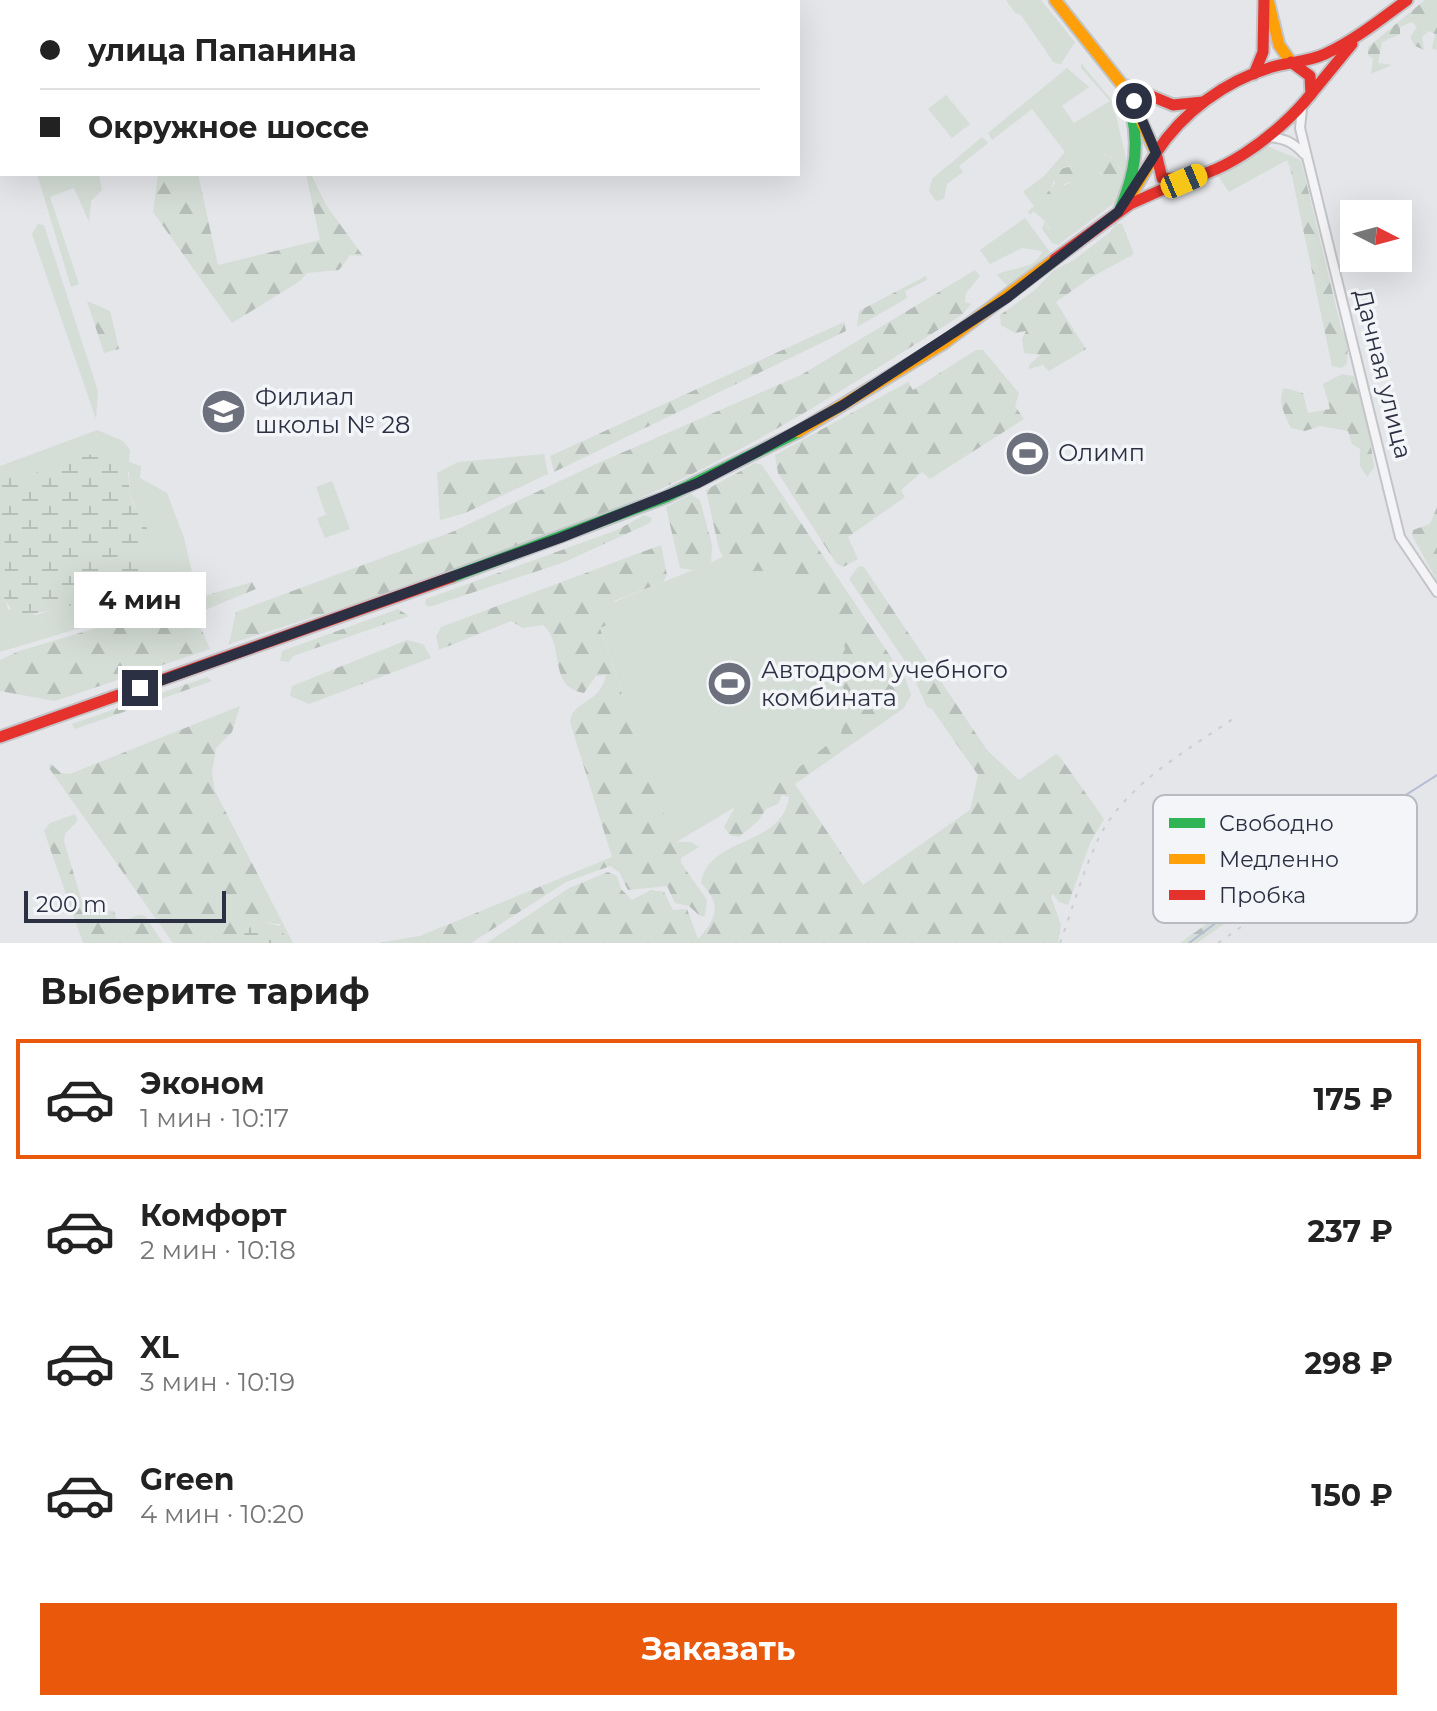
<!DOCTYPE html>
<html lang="ru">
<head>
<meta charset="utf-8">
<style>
  :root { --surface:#fff; --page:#f6f6f6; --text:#222; --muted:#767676; --line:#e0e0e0; --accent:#ea580c }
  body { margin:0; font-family:Montserrat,sans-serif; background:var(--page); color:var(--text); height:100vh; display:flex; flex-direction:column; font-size:30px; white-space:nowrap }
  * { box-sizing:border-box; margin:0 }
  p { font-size:26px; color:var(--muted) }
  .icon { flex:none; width:44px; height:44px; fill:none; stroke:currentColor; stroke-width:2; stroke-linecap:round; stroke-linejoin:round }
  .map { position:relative; height:943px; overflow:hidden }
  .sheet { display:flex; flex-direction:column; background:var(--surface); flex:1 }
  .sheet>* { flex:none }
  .guide { position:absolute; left:0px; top:0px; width:800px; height:176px; box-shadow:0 8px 32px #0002; display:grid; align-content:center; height:176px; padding:0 40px; background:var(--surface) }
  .needle { width:52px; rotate:96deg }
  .tools { position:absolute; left:1340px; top:200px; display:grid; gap:16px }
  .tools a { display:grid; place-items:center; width:72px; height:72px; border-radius:0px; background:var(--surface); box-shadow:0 8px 32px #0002; font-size:40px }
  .scale { position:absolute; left:24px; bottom:20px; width:202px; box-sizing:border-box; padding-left:8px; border:4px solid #2c3043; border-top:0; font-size:22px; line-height:28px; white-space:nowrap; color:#2c3043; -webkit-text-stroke:6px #f4f5f8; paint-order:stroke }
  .end { position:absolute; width:36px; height:36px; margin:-18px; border:10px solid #2c3043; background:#fff; box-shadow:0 0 0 4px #fff }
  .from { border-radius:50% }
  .bubble { position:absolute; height:56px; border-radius:0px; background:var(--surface); box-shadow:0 8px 32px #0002; font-size:26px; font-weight:700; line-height:56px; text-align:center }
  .car { position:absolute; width:24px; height:48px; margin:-24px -12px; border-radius:10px; box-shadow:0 0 6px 2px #0007; background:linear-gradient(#f5c518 24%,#345 0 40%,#f5c518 0 76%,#345 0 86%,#f5c518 0) }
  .guide b { display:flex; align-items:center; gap:28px; height:76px; font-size:30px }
  .guide b+b { border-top:2px solid var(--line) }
  .guide i { width:20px; height:20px; background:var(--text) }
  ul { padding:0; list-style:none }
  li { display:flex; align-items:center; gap:24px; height:120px; margin:0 16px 12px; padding:0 24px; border:4px solid transparent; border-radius:0px }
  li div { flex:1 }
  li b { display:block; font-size:30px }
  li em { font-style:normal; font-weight:700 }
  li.current { border-color:var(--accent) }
  li>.icon { width:72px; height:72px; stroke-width:1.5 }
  h2 { padding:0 40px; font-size:36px; line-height:96px }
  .primary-button { display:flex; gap:16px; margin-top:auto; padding:16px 40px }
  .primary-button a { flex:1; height:92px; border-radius:0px; background:var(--accent); color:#fff; font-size:32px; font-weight:700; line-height:92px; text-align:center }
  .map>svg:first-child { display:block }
</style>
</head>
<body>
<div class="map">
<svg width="1437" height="943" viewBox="0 0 1437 943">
  <defs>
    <pattern id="forest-firs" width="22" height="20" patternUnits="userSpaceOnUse" patternTransform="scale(2)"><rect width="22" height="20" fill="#d4ddd6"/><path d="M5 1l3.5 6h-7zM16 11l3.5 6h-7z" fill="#b6beb9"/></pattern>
    <pattern id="wetland-marsh" width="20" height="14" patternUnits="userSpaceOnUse" patternTransform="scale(2)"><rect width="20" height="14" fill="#d4ddd6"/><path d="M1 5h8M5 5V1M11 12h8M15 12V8" fill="none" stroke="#b6beb9"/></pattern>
  </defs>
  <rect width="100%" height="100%" fill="#e5e6ea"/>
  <g fill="#d4ddd6">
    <path d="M 1006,0 L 1041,0 L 1075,42 L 1061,64 L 1054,63 L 1021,15 L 1015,13 Z"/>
    <path d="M 1081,63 L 1113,102 L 1133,189 L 1058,245 L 1052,243 L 1042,229 L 1045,221 L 1049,230 L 1057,225 L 1051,218 L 1059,211 L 1063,186 L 1091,174 L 1123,173 L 1119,166 L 1114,165 L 1111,156 L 1105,154 L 1102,161 L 1081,168 L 1069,166 L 1058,170 L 1050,191 L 1030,215 L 1028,212 L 1034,206 L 1023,192 L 1044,176 L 1065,152 L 1032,109 L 992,140 L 988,133 L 1067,68 L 1089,87 L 1062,106 L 1074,123 L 1110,101 L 1081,68 Z"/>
    <path d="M 946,95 L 970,124 L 952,138 L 928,109 Z"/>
    <path d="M 982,137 L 988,143 L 959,166 L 963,172 L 947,184 L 944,199 L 936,201 L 929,191 L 932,179 Z"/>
    <path d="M 1267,146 L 1301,160 L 1290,167 L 1287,160 L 1229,192 L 1218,176 Z"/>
    <path d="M 37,174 L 99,174 L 102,190 L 91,201 L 89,222 L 74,188 L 50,197 L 79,284 L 71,287 Z"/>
    <path d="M 1025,218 L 1050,252 L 1009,287 L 997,275 C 1011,266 1036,271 1042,251 L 1022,248 L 990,264 L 980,250 Z"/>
    <path d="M 38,224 L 44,225 L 98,391 L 96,419 L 32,234 Z"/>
    <path d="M 97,430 L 123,441 L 130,450 L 129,462 L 141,466 L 140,478 L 167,493 L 184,538 L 198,597 L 184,602 L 170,601 L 0,652 L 0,515 C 18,540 0,581 8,609 L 36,615 L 96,596 L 132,559 L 114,567 L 103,567 L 102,562 L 122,555 L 136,509 L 130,494 L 129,472 L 103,452 L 63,460 L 25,478 L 0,478 L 0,466 Z"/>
    <path d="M 332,481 L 350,529 L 325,538 L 317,518 L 326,515 L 316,487 Z"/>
    <path d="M 724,556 L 734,576 C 748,568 775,569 790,577 C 797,580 829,616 840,625 L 845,649 L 838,663 L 847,705 L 841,734 L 759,799 L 735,807 L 675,843 L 640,749 L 600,627 L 620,619 L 614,602 L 693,570 L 705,572 L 712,562 Z"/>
  </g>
  <g fill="url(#forest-firs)">
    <path d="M 1425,0 L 1437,0 L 1437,50 L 1432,49 L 1435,34 L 1429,31 L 1422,37 L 1424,50 L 1415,46 L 1410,37 L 1417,27 L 1412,22 L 1400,27 L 1400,34 L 1382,42 L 1378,63 L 1392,65 L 1371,74 L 1373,59 L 1368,55 L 1368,47 Z"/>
    <path d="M 1107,153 L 1123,172 L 1111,181 L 1101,173 L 1064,184 L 1059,211 L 1052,218 L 1058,227 L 1058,232 L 1051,232 L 1045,221 L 1033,211 L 1055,183 L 1053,174 C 1071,159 1093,173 1107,153 Z"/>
    <path d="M 1301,160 L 1341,328 L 1348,341 L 1347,363 L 1342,368 L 1332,366 L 1290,167 Z"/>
    <path d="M 158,174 L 198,174 L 218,265 L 320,240 L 306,174 L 311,174 L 326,205 L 363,256 L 350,255 L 339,270 L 307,273 L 300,281 L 232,323 L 153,212 Z"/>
    <path d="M 1116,223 L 1122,224 L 1134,254 L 1090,278 L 1056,302 L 1086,349 L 1049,371 L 1043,365 L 1029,369 L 1029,365 L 1040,355 L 1024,353 L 1022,339 L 1026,331 L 1015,333 L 1001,325 L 1000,315 L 1035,290 L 1054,270 L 1074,260 L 1110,232 Z"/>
    <path d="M 975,270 L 980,276 L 966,293 L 965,302 L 971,304 L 963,314 C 878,368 793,423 702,469 C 552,544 389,593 229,644 L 236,612 L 452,532 L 596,464 L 801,375 Z"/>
    <path d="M 926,276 L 927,280 L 905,291 L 907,298 L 857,327 L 859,311 Z"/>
    <path d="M 87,301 L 110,311 L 119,349 L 104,353 Z"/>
    <path d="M 844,322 L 846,331 L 554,472 L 550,456 Z"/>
    <path d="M 976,350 L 983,350 L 1019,393 L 1015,406 L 1024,419 L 930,479 L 922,472 L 901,490 L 905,497 L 848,537 L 858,559 L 843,567 L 836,563 L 778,473 L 775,455 L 908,382 L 913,390 Z"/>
    <path d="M 1342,374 L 1354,376 L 1369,431 L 1374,468 L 1367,477 L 1360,466 L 1360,449 L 1352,444 L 1348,431 L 1320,426 L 1305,431 L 1291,428 C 1285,416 1277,400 1284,388 L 1303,393 L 1308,413 L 1330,409 L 1323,384 Z"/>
    <path d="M 544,454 L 548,474 L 465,513 L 440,520 L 437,473 L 458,462 Z"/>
    <path d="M 755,463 L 762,465 L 905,678 L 911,695 L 904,708 L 795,784 L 863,885 L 970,810 L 978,775 L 932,709 L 927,707 L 909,667 L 849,579 L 859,566 L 864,567 L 987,750 L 1019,780 L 1056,754 L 1060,757 L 1104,819 L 1090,843 L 1068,905 L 1059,902 L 1053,894 L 1051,897 L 1061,925 L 1058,943 L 487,943 L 569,888 L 608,872 L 617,876 L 621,889 L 632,900 L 651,890 L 664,892 L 673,910 L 687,909 L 698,939 C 716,919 723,906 701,883 C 709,835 782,848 789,797 L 782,795 L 778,804 L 766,809 L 758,821 L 739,837 L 730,835 L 724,827 L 735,807 L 759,799 L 841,734 L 847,705 L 838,663 L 845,649 L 840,625 C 830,616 796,580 789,577 C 775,570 747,568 734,577 L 719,549 L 706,490 Z"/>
    <path d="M 691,494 L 700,500 L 712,545 L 711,568 L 705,572 L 680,568 L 666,507 Z"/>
    <path d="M 1437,507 L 1437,581 L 1412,535 L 1413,530 L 1430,524 Z"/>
    <path d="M 644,515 L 652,518 L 650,523 L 562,563 L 429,607 L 425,604 L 426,599 L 617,530 Z"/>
    <path d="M 661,545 L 667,575 L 663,582 L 614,601 L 621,619 L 600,628 L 640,749 L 675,842 L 691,842 L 699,847 L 681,858 L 681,863 L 707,900 L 705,916 L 700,916 L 689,906 L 675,903 L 667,886 L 628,890 L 619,872 L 610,866 L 566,882 L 471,943 L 378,943 L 420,936 L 612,857 L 570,722 C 573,699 600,705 606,675 L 596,676 L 584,693 C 547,687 566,645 543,625 L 523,628 L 511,621 L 439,650 L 436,636 L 441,627 Z"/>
    <path d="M 252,582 L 256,589 L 195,614 L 210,649 L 55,701 L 0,691 L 0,660 L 19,651 Z"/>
    <path d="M 398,609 L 409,616 L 293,656 L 289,662 L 280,661 L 282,651 Z"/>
    <path d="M 407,640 L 423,644 L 431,658 L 309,704 L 290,696 L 292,686 Z"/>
    <path d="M 207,677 L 212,681 L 75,729 L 72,724 Z"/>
    <path d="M 240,706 L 232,732 L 216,748 L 212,773 L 215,791 L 293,943 L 284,943 L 280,924 L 265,922 L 246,929 L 241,943 L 173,943 L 49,768 L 50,763 L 61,773 L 70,774 Z"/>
    <path d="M 75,814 L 78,820 L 65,834 L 64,841 L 82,902 L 91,909 L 114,911 L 118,924 L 138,915 L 145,916 L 163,943 L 83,943 L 44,831 L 50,823 Z"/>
    <path d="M 1282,870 L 1289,871 L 1287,880 L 1197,943 L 1180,943 Z"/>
  </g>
  <g fill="url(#wetland-marsh)">
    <path d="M 103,452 L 118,454 C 132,468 127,481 131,498 C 134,512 147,519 148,534 L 141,548 L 102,562 L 103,566 L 114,567 L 132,559 L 143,565 L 142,572 C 124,594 42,617 14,614 L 3,596 L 6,550 L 0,515 L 0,478 L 25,478 L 63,460 Z"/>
    <path d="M 265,922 L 283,927 L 284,943 L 241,943 L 246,929 Z"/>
  </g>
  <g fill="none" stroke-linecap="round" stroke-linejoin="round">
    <path stroke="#b5bdd3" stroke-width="2" d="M 1189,943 L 1277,877 L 1437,775"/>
    <defs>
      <g id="street">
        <path d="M 1302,109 L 1300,128 L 1400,537 L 1437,592"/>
        <path d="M 1268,137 C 1284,138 1293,142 1304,154"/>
      </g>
      <g id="fast">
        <path d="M 493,2 L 496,0"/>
        <path d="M 1119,212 C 1136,171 1141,142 1128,99"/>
        <path d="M 452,577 L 666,497 L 798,432"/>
      </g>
      <g id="slow">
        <path d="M 1055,0 L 1127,91 L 1156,153"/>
        <path d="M 1268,0 L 1279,45 L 1291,62"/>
        <path d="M 1133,192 L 1156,153"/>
        <path d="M 798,432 L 944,343 L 1055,259"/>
      </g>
      <g id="jam">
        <path d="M 1291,62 L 1310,76 L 1311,94 C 1282,131 1212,188 1162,178 L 1156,153 C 1183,112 1225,81 1272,67 C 1289,62 1308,62 1325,54 C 1355,40 1381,19 1407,0"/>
        <path d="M 1254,74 L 1263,52 L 1264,0"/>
        <path d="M 1127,86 L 1173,105 L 1203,102"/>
        <path d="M 1311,94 L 1352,44"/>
        <path d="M 0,155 L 2,155"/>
        <path d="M 1055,259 L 1130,204 L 1177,183"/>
        <path d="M 0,737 L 452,577"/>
      </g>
    </defs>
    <use href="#street" stroke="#c3c4c8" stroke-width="12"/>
    <use href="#fast" stroke="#c3c4c8" stroke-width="15"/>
    <use href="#slow" stroke="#c3c4c8" stroke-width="15"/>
    <use href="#jam" stroke="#c3c4c8" stroke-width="15"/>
    <use href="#street" stroke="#f4f4f6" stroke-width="8"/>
    <use href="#fast" stroke="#30b455" stroke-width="11"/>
    <use href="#slow" stroke="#ff9f0a" stroke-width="11"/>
    <use href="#jam" stroke="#e5322d" stroke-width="11"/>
    <g stroke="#ceced1" stroke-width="2" stroke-dasharray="4 8" stroke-linecap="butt">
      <path d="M 1060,943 C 1072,910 1082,875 1096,844 C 1122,785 1187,751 1237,716"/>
      <path d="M 1218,943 L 1301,885"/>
    </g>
  </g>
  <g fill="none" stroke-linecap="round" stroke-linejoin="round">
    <path stroke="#2c3043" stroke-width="10" d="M 140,688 L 560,538 L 698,483 L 759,451 L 843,405 L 1007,298 L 1118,212 L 1156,153 L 1134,101"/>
  </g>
  <defs>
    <symbol id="school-disc" viewBox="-11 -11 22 22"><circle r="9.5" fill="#6d707d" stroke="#f4f5f8"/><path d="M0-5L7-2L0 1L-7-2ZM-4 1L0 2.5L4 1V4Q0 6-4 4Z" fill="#fff"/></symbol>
    <symbol id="stadium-disc" viewBox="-11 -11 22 22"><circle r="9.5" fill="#6d707d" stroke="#f4f5f8"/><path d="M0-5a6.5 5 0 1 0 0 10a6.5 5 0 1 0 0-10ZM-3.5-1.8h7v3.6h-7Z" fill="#fff"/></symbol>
  </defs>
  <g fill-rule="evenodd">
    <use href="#school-disc" x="198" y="386" width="51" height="51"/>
    <use href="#stadium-disc" x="1002" y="428" width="51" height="51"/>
    <use href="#stadium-disc" x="704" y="658" width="51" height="51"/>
  </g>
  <g text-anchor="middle" stroke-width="7" stroke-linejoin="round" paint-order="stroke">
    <g font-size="24" fill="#2c3043" stroke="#f4f5f8">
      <text transform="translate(1383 374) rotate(76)" y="8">Дачная улица</text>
    </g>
    <g font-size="24" fill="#2c3043" stroke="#f4f5f8" text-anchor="start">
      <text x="255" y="405">Филиал<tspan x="255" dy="28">школы № 28</tspan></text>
      <text x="1058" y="461">Олимп</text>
      <text x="761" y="678">Автодром учебного<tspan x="761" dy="28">комбината</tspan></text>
    </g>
  </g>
  <rect x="1153" y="795" width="264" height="128" rx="12" fill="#f4f5f8" stroke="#b8bac2" stroke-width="2"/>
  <rect x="1169" y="818" width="36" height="10" fill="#30b455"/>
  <rect x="1169" y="854" width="36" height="10" fill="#ff9f0a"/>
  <rect x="1169" y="890" width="36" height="10" fill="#e5322d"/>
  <g font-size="22" fill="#2c3043">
    <text x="1219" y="831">Свободно</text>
    <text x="1219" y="867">Медленно</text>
    <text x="1219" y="903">Пробка</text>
  </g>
</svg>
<div class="tools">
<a><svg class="needle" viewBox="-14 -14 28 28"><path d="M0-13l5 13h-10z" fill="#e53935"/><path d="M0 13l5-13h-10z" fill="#767676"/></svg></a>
</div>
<div class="scale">200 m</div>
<i class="end from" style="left:1134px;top:101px"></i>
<i class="end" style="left:140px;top:688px"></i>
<div class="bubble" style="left:74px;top:572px;width:132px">4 мин</div>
<i class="car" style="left:1184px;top:181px;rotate:67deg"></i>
<div class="guide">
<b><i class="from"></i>улица Папанина</b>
<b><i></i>Окружное шоссе</b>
</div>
</div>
<section class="sheet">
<h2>Выберите тариф</h2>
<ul>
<li class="current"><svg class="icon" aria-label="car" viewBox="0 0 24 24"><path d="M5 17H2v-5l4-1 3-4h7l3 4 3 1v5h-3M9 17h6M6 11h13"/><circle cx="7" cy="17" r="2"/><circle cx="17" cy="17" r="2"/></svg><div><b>Эконом</b><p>1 мин · 10:17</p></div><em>175 ₽</em></li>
<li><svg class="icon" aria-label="car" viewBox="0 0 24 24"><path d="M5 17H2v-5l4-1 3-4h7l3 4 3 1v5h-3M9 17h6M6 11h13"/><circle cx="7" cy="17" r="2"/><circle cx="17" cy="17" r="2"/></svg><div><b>Комфорт</b><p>2 мин · 10:18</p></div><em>237 ₽</em></li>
<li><svg class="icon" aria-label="car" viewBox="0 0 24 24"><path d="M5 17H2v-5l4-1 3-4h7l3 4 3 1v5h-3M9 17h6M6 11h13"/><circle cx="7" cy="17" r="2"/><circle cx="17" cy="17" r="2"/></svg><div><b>XL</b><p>3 мин · 10:19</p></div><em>298 ₽</em></li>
<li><svg class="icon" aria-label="car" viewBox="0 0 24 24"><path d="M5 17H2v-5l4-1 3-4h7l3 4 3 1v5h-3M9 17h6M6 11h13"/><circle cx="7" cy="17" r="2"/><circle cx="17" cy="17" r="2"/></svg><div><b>Green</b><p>4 мин · 10:20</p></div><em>150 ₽</em></li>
</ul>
<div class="primary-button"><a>Заказать</a></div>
</section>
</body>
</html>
